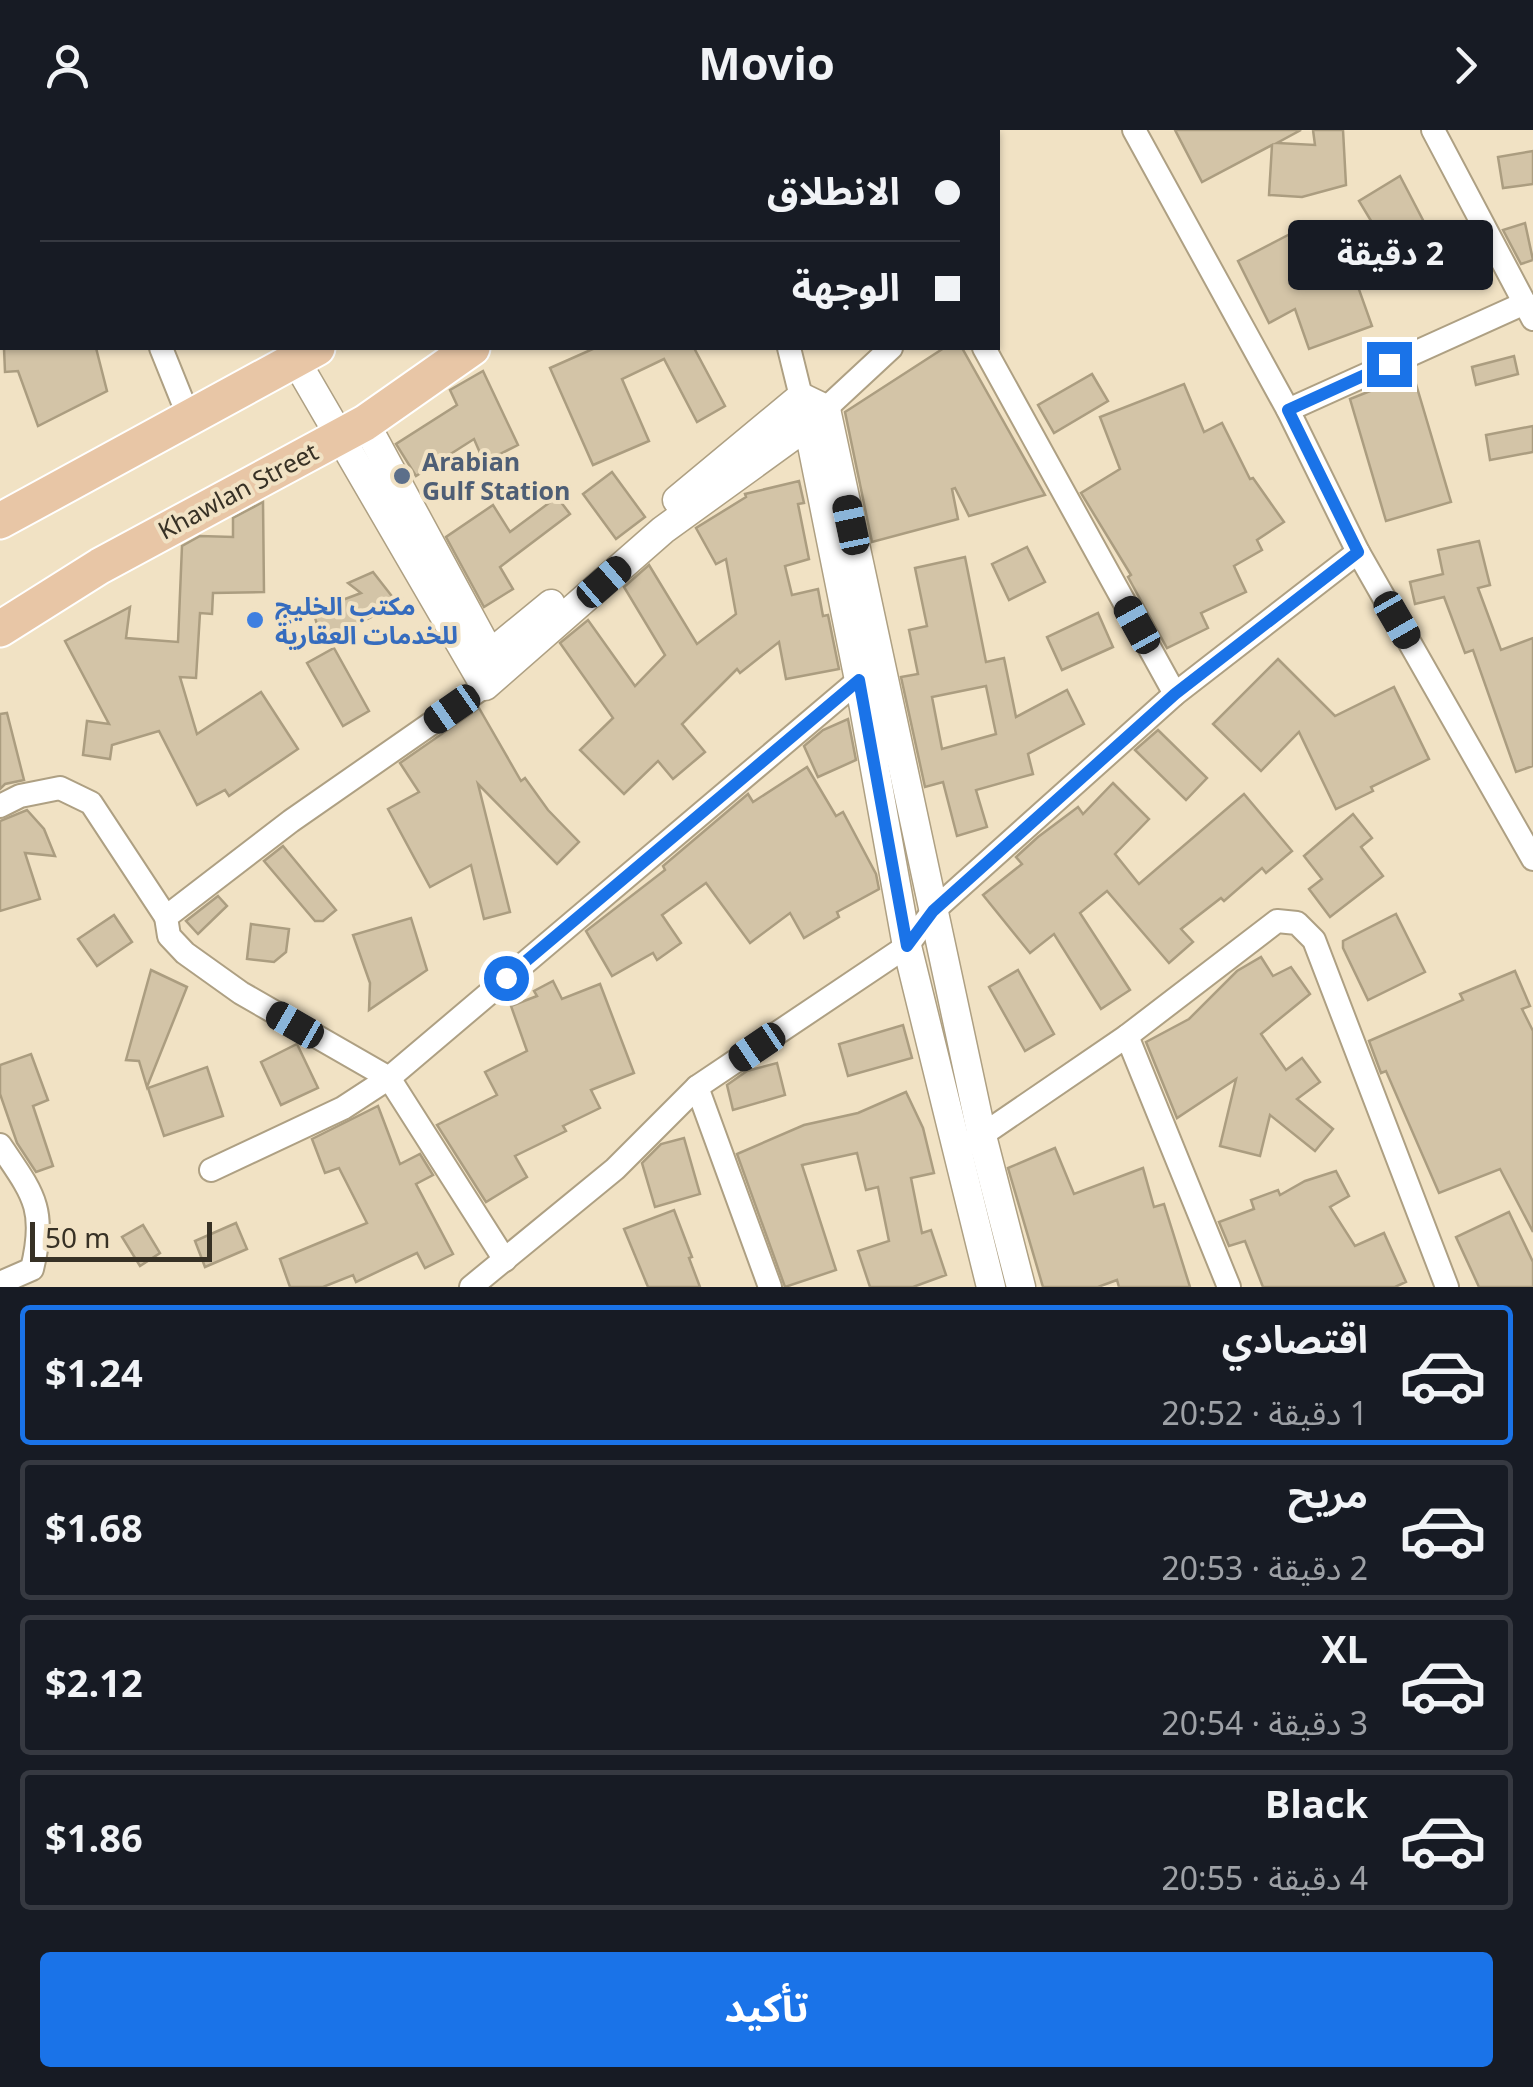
<!DOCTYPE html>
<html lang="ar">
<head>
<meta charset="utf-8">
<style>
  :root { --surface:#171b24; --page:#242831; --text:#f1f3f6; --muted:#9ea1a6; --line:#363941; --accent:#1a73e8 }
  body { margin:0; font-family:Georgia,"Noto Sans Arabic",serif; background:var(--page); color:var(--text); direction:rtl; height:100vh; display:flex; flex-direction:column; font-size:38px; white-space:nowrap }
  * { box-sizing:border-box; margin:0 }
  p { font-size:32px; color:var(--muted) }
  .icon { flex:none; width:55px; height:55px; fill:none; stroke:currentColor; stroke-width:2; stroke-linecap:round; stroke-linejoin:round }
  .map { position:relative; height:1157px; overflow:hidden; direction:ltr }
  .panel { display:flex; flex-direction:column; background:var(--surface); flex:1 }
  .panel>* { flex:none }
  .top-card { position:absolute; left:0px; top:0px; width:1000px; height:220px; box-shadow:0 2px 8px #0004; direction:rtl; display:grid; align-content:center; height:220px; padding:0 40px; background:var(--surface) }
  .scale { position:absolute; left:30px; bottom:25px; width:182px; box-sizing:border-box; padding-left:10px; border:5px solid #373125; border-top:0; font-size:28px; line-height:35px; white-space:nowrap; color:#373125; -webkit-text-stroke:8px #f1e2c4; paint-order:stroke }
  .end { position:absolute; width:45px; height:45px; margin:-22px; border:12px solid #1a73e8; background:#fff; box-shadow:0 0 0 5px #fff }
  .from { border-radius:50% }
  .bubble { position:absolute; height:70px; border-radius:10px; background:var(--surface); box-shadow:0 2px 8px #0004; font-size:32px; font-weight:700; line-height:70px; text-align:center; direction:rtl }
  .car { position:absolute; width:30px; height:60px; margin:-30px -15px; border-radius:12px; box-shadow:0 0 8px 2px #0007; background:linear-gradient(#222 24%,#8ab4d8 0 40%,#222 0 76%,#8ab4d8 0 86%,#222 0) }
  .top-card b { display:flex; align-items:center; gap:35px; height:95px; font-size:38px }
  .top-card b+b { border-top:2px solid var(--line) }
  .top-card i { width:25px; height:25px; background:var(--text) }
  ul { padding:18px 0 0; list-style:none }
  li { display:flex; align-items:center; gap:30px; height:140px; margin:0 20px 15px; padding:0 20px; border:5px solid var(--line); border-radius:10px }
  li div { flex:1 }
  li b { display:block; font-size:38px }
  li em { font-style:normal; font-weight:700 }
  li.selected { border-color:var(--accent) }
  li>.icon { width:90px; height:90px; stroke-width:1.5 }
  .primary-button { display:flex; gap:20px; margin-top:auto; padding:20px 40px }
  .primary-button a { flex:1; height:115px; border-radius:10px; background:var(--accent); color:#fff; font-size:40px; font-weight:700; line-height:115px; text-align:center }
  header { display:flex; justify-content:space-between; align-items:center; height:130px; padding:0 40px; background:var(--surface); font-size:45px; font-weight:700 }
  .map>svg:first-child { display:block }
</style>
</head>
<body>
<header><svg class="icon" aria-label="forward" viewBox="0 0 24 24"><path d="M9 5l7 7-7 7"/></svg>Movio<svg class="icon" aria-label="person" viewBox="0 0 24 24"><circle cx="12" cy="8" r="4"/><path d="M4 21q1-7 8-7t8 7"/></svg></header>
<div class="map">
<svg width="1533" height="1157" viewBox="0 0 1533 1157">
  <rect width="100%" height="100%" fill="#f1e2c4"/>
  <g fill="#d3c4a7" stroke="#ab9d80" stroke-width="2.5" fill-rule="evenodd">
    <path d="M 1175,0 L 1301,0 L 1277,13 L 1315,15 L 1313,0 L 1343,0 L 1346,55 L 1302,67 L 1269,65 L 1272,15 L 1202,52 Z"/>
    <path d="M 1533,21 L 1533,54 L 1503,58 L 1498,27 Z"/>
    <path d="M 1400,46 L 1437,117 L 1357,154 L 1372,196 L 1309,219 L 1295,179 L 1269,193 L 1238,131 L 1292,103 L 1291,148 L 1357,123 L 1353,116 L 1379,104 L 1359,71 Z"/>
    <path d="M 1525,93 L 1533,130 L 1521,134 L 1503,100 Z"/>
    <path d="M 4,218 L 96,218 L 107,261 L 38,296 L 18,241 L 5,242 Z"/>
    <path d="M 595,218 L 694,218 L 725,276 L 697,292 L 664,229 L 622,249 L 649,311 L 593,335 L 550,238 Z"/>
    <path d="M 944,218 L 962,218 L 1045,365 L 969,386 L 955,358 L 952,359 L 958,389 L 872,412 L 845,282 Z"/>
    <path d="M 1514,226 L 1518,244 L 1476,255 L 1472,237 Z"/>
    <path d="M 483,241 L 518,315 L 484,332 L 474,309 L 416,346 L 396,314 L 457,275 L 450,260 Z"/>
    <path d="M 1092,244 L 1108,271 L 1054,303 L 1038,275 Z"/>
    <path d="M 1413,244 L 1451,372 L 1386,391 L 1350,269 Z"/>
    <path d="M 1184,254 L 1204,302 L 1222,293 L 1250,349 L 1253,348 L 1284,392 L 1257,410 L 1262,420 L 1234,436 L 1246,462 L 1201,483 L 1208,498 L 1167,518 L 1128,447 L 1131,445 L 1081,363 L 1120,339 L 1100,287 Z"/>
    <path d="M 1533,296 L 1533,322 L 1490,330 L 1486,305 Z"/>
    <path d="M 612,342 L 645,387 L 616,409 L 583,364 Z"/>
    <path d="M 799,351 L 804,373 L 798,374 L 809,429 L 785,436 L 792,465 L 818,459 L 823,486 L 828,485 L 839,539 L 786,549 L 779,512 L 740,543 L 737,539 L 682,594 L 705,622 L 673,649 L 658,631 L 624,664 L 580,620 L 613,588 L 560,513 L 588,490 L 635,556 L 665,525 L 624,457 L 649,435 L 697,514 L 736,484 L 726,429 L 716,434 L 696,398 L 746,367 L 745,364 Z"/>
    <path d="M 557,367 L 570,384 L 500,437 L 513,459 L 484,477 L 446,407 L 493,375 L 510,402 Z"/>
    <path d="M 263,372 L 264,462 L 213,463 L 212,484 L 200,483 L 196,548 L 180,547 L 197,604 L 261,562 L 298,619 L 229,666 L 225,660 L 197,675 L 159,601 L 112,615 L 110,629 L 83,625 L 87,591 L 109,594 L 65,511 L 130,477 L 126,508 L 178,512 L 182,416 L 200,406 L 233,407 L 233,388 Z"/>
    <path d="M 1479,411 L 1490,455 L 1478,458 L 1501,520 L 1533,508 L 1533,636 L 1516,642 L 1473,520 L 1465,523 L 1444,467 L 1415,474 L 1410,452 L 1443,444 L 1438,420 Z"/>
    <path d="M 1027,417 L 1045,452 L 1009,470 L 992,434 Z"/>
    <path d="M 965,427 L 986,532 L 1004,528 L 1016,587 L 1067,560 L 1084,594 L 1028,624 L 1033,644 L 976,660 L 987,697 L 957,706 L 943,652 L 925,657 L 901,547 L 918,544 L 909,500 L 927,496 L 915,438 ZM 986,556 L 996,604 L 942,619 L 932,567 Z"/>
    <path d="M 373,442 L 398,474 L 322,511 L 313,481 L 361,463 L 348,453 Z"/>
    <path d="M 1098,483 L 1113,517 L 1062,540 L 1047,507 Z"/>
    <path d="M 334,518 L 369,581 L 343,596 L 307,533 Z"/>
    <path d="M 1278,529 L 1335,586 L 1394,557 L 1429,629 L 1371,657 L 1373,661 L 1336,679 L 1299,602 L 1261,641 L 1213,594 Z"/>
    <path d="M 479,578 L 521,651 L 525,648 L 548,680 L 579,712 L 557,734 L 478,654 L 510,782 L 484,789 L 471,735 L 430,757 L 388,679 L 419,662 L 400,633 Z"/>
    <path d="M 7,583 L 24,650 L 5,654 L 0,659 L 0,584 Z"/>
    <path d="M 848,589 L 856,630 L 818,647 L 804,616 L 823,600 Z"/>
    <path d="M 1158,600 L 1207,648 L 1186,670 L 1135,620 Z"/>
    <path d="M 807,637 L 836,686 L 843,682 L 876,744 L 879,759 L 837,782 L 839,787 L 804,808 L 790,783 L 750,813 L 706,753 L 662,785 L 681,813 L 657,830 L 653,823 L 612,846 L 586,801 L 665,740 L 663,736 L 748,664 L 753,672 Z"/>
    <path d="M 1113,653 L 1149,689 L 1115,724 L 1139,754 L 1244,664 L 1292,721 L 1266,743 L 1262,738 L 1224,771 L 1221,768 L 1181,799 L 1193,812 L 1169,833 L 1107,761 L 1080,783 L 1130,860 L 1101,879 L 1054,804 L 1030,823 L 983,765 L 1022,734 L 1016,727 L 1038,707 L 1078,677 L 1083,684 Z"/>
    <path d="M 27,680 L 44,699 L 55,726 L 25,723 L 40,769 L 0,781 L 0,691 Z"/>
    <path d="M 1353,684 L 1372,708 L 1361,717 L 1383,746 L 1330,787 L 1309,759 L 1322,749 L 1304,726 Z"/>
    <path d="M 283,716 L 336,780 L 323,791 L 315,791 L 264,731 Z"/>
    <path d="M 218,766 L 227,776 L 198,804 L 186,791 Z"/>
    <path d="M 1396,784 L 1425,842 L 1368,870 L 1343,818 L 1343,811 Z"/>
    <path d="M 114,785 L 132,812 L 97,836 L 78,809 Z"/>
    <path d="M 411,788 L 427,840 L 369,880 L 370,853 L 353,805 Z"/>
    <path d="M 251,794 L 289,799 L 286,822 L 274,832 L 247,829 Z"/>
    <path d="M 1261,827 L 1273,846 L 1291,837 L 1310,864 L 1261,904 L 1286,940 L 1302,928 L 1320,952 L 1297,969 L 1333,999 L 1315,1021 L 1270,985 L 1260,1026 L 1220,1016 L 1236,949 L 1177,988 L 1146,912 L 1189,889 L 1237,841 Z"/>
    <path d="M 151,840 L 187,857 L 147,957 L 139,931 L 126,930 Z"/>
    <path d="M 1018,840 L 1054,904 L 1025,921 L 989,857 Z"/>
    <path d="M 1515,841 L 1530,876 L 1522,879 L 1533,901 L 1533,1102 L 1500,1039 L 1439,1063 L 1386,941 L 1381,943 L 1369,911 L 1463,870 L 1460,864 Z"/>
    <path d="M 553,851 L 562,869 L 600,854 L 634,943 L 591,960 L 600,978 L 563,996 L 566,1001 L 515,1026 L 527,1047 L 486,1072 L 437,995 L 497,965 L 485,942 L 527,921 L 511,876 L 537,866 L 534,861 Z"/>
    <path d="M 903,895 L 912,928 L 848,946 L 839,914 Z"/>
    <path d="M 297,914 L 318,958 L 281,975 L 261,932 Z"/>
    <path d="M 31,924 L 48,970 L 33,976 L 53,1036 L 36,1042 L 17,1013 L 0,964 L 0,935 Z"/>
    <path d="M 777,933 L 785,965 L 733,980 L 727,955 L 747,941 Z"/>
    <path d="M 207,937 L 223,986 L 164,1006 L 148,958 Z"/>
    <path d="M 906,962 L 923,998 L 934,1043 L 911,1048 L 922,1103 L 931,1100 L 946,1145 L 913,1157 L 870,1157 L 858,1121 L 889,1111 L 878,1057 L 866,1060 L 857,1023 L 802,1035 L 836,1140 L 785,1157 L 737,1024 L 804,995 L 858,983 Z"/>
    <path d="M 378,976 L 400,1034 L 420,1024 L 433,1045 L 416,1054 L 453,1124 L 425,1138 L 417,1123 L 356,1152 L 353,1145 L 323,1157 L 290,1157 L 280,1129 L 367,1093 L 339,1038 L 325,1043 L 312,1009 Z"/>
    <path d="M 684,1008 L 700,1064 L 655,1077 L 642,1033 L 661,1014 Z"/>
    <path d="M 1055,1018 L 1074,1064 L 1143,1038 L 1154,1077 L 1164,1074 L 1190,1157 L 1119,1157 L 1117,1150 L 1098,1157 L 1043,1157 L 1008,1038 Z"/>
    <path d="M 1336,1041 L 1349,1066 L 1330,1077 L 1355,1116 L 1384,1103 L 1406,1152 L 1395,1157 L 1263,1157 L 1245,1111 L 1229,1116 L 1219,1092 L 1254,1079 L 1251,1070 L 1278,1060 L 1280,1065 L 1305,1051 Z"/>
    <path d="M 674,1080 L 692,1127 L 689,1128 L 700,1157 L 648,1157 L 624,1099 Z"/>
    <path d="M 1509,1082 L 1533,1132 L 1533,1157 L 1479,1157 L 1456,1107 Z"/>
    <path d="M 236,1093 L 247,1119 L 205,1137 L 195,1111 Z"/>
    <path d="M 143,1095 L 160,1123 L 140,1136 L 122,1107 Z"/>
  </g>
  <g fill="none" stroke-linecap="round" stroke-linejoin="round">
    <defs>
      <g id="minor">
        <path d="M 107,0 L 107,2"/>
        <path d="M 1134,0 L 1288,280 L 1358,422 L 1533,729"/>
        <path d="M 1433,0 L 1533,189"/>
        <path d="M 169,2 L 173,0"/>
        <path d="M 161,218 L 188,285"/>
        <path d="M 789,218 L 808,295 L 891,218"/>
        <path d="M 984,218 L 1175,564"/>
        <path d="M 1288,280 L 1525,173"/>
        <path d="M 485,556 L 291,691 L 166,787 L 169,806 L 185,823 L 241,863 L 389,948 L 859,550"/>
        <path d="M 0,676 L 20,666 L 60,658 L 91,673 L 166,787"/>
        <path d="M 1127,906 L 1229,1157"/>
        <path d="M 697,957 L 770,1157"/>
        <path d="M 969,1014 L 1127,906 L 1277,791 L 1297,793 L 1314,810 L 1447,1157"/>
        <path d="M 0,1015 C 33,1064 47,1078 32,1139 L 0,1153"/>
        <path d="M 211,1040 L 343,978 L 389,948 L 505,1130"/>
        <path d="M 471,1157 L 615,1039 L 697,957 L 907,816 L 933,781 L 1175,564 L 1358,422"/>
      </g>
      <g id="tertiary">
        <path d="M 296,231 L 485,556 L 663,400 L 808,295 L 859,550 L 907,816 L 991,1157"/>
        <path d="M 365,293 L 490,524 L 551,474"/>
        <path d="M 677,370 L 801,267 L 826,279 L 982,1006 L 1021,1157"/>
      </g>
      <g id="primary">
        <path d="M 648,2 L 652,0"/>
        <path d="M 777,2 L 781,0"/>
        <path d="M 0,391 L 317,218"/>
        <path d="M 0,499 L 100,436 L 365,293 L 472,218"/>
      </g>
    </defs>
    <use href="#minor" stroke="#aea083" stroke-width="26"/>
    <use href="#tertiary" stroke="#aea083" stroke-width="31"/>
    <use href="#primary" stroke="#fff" stroke-width="39"/>
    <use href="#minor" stroke="#fff" stroke-width="22"/>
    <use href="#tertiary" stroke="#fff" stroke-width="28"/>
    <use href="#primary" stroke="#e8c6a6" stroke-width="35"/>
  </g>
  <g fill="none" stroke-linecap="round" stroke-linejoin="round">
    <path stroke="#1a73e8" stroke-width="12" d="M 506,848 L 859,550 L 907,816 L 933,781 L 1175,564 L 1358,422 L 1288,280 L 1389,234"/>
  </g>
  <circle fill="#5c6f8a" stroke="#f1e2c4" stroke-width="4" cx="402" cy="346" r="10"/>
  <circle fill="#3f7fe0" stroke="#f1e2c4" stroke-width="4" cx="255" cy="490" r="10"/>
  <g text-anchor="middle" stroke-width="8" stroke-linejoin="round" paint-order="stroke">
    <g font-size="25" font-weight="bold" fill="#4e5e75" stroke="#f1e2c4" text-anchor="start">
      <text x="422" y="341">Arabian<tspan x="422" dy="29">Gulf Station</tspan></text>
    </g>
    <g font-size="25" fill="#373125" stroke="#f1e2c4">
      <text transform="translate(238 361) rotate(-28)" y="9">Khawlan Street</text>
    </g>
    <g font-size="25" font-weight="bold" fill="#366cbe" stroke="#f1e2c4" text-anchor="start">
      <text x="275" y="485">مكتب الخليج<tspan x="275" dy="29">للخدمات العقارية</tspan></text>
    </g>
  </g>
</svg>
<div class="scale">50 m</div>
<i class="end from" style="left:506px;top:848px"></i>
<i class="end" style="left:1389px;top:234px"></i>
<div class="bubble" style="left:1288px;top:90px;width:205px">2 دقيقة</div>
<i class="car" style="left:851px;top:395px;rotate:348deg"></i>
<i class="car" style="left:604px;top:452px;rotate:49deg"></i>
<i class="car" style="left:1397px;top:490px;rotate:150deg"></i>
<i class="car" style="left:1137px;top:495px;rotate:331deg"></i>
<i class="car" style="left:452px;top:579px;rotate:235deg"></i>
<i class="car" style="left:295px;top:895px;rotate:300deg"></i>
<i class="car" style="left:757px;top:917px;rotate:236deg"></i>
<div class="top-card">
<b><i class="from"></i>الانطلاق</b>
<b><i></i>الوجهة</b>
</div>
</div>
<section class="panel">
<ul>
<li class="selected"><svg class="icon" aria-label="car" viewBox="0 0 24 24"><path d="M5 17H2v-5l4-1 3-4h7l3 4 3 1v5h-3M9 17h6M6 11h13"/><circle cx="7" cy="17" r="2"/><circle cx="17" cy="17" r="2"/></svg><div><b>اقتصادي</b><p>1 دقيقة · 20:52</p></div><em>$1.24</em></li>
<li><svg class="icon" aria-label="car" viewBox="0 0 24 24"><path d="M5 17H2v-5l4-1 3-4h7l3 4 3 1v5h-3M9 17h6M6 11h13"/><circle cx="7" cy="17" r="2"/><circle cx="17" cy="17" r="2"/></svg><div><b>مريح</b><p>2 دقيقة · 20:53</p></div><em>$1.68</em></li>
<li><svg class="icon" aria-label="car" viewBox="0 0 24 24"><path d="M5 17H2v-5l4-1 3-4h7l3 4 3 1v5h-3M9 17h6M6 11h13"/><circle cx="7" cy="17" r="2"/><circle cx="17" cy="17" r="2"/></svg><div><b>XL</b><p>3 دقيقة · 20:54</p></div><em>$2.12</em></li>
<li><svg class="icon" aria-label="car" viewBox="0 0 24 24"><path d="M5 17H2v-5l4-1 3-4h7l3 4 3 1v5h-3M9 17h6M6 11h13"/><circle cx="7" cy="17" r="2"/><circle cx="17" cy="17" r="2"/></svg><div><b>Black</b><p>4 دقيقة · 20:55</p></div><em>$1.86</em></li>
</ul>
<div class="primary-button"><a>تأكيد</a></div>
</section>
</body>
</html>
